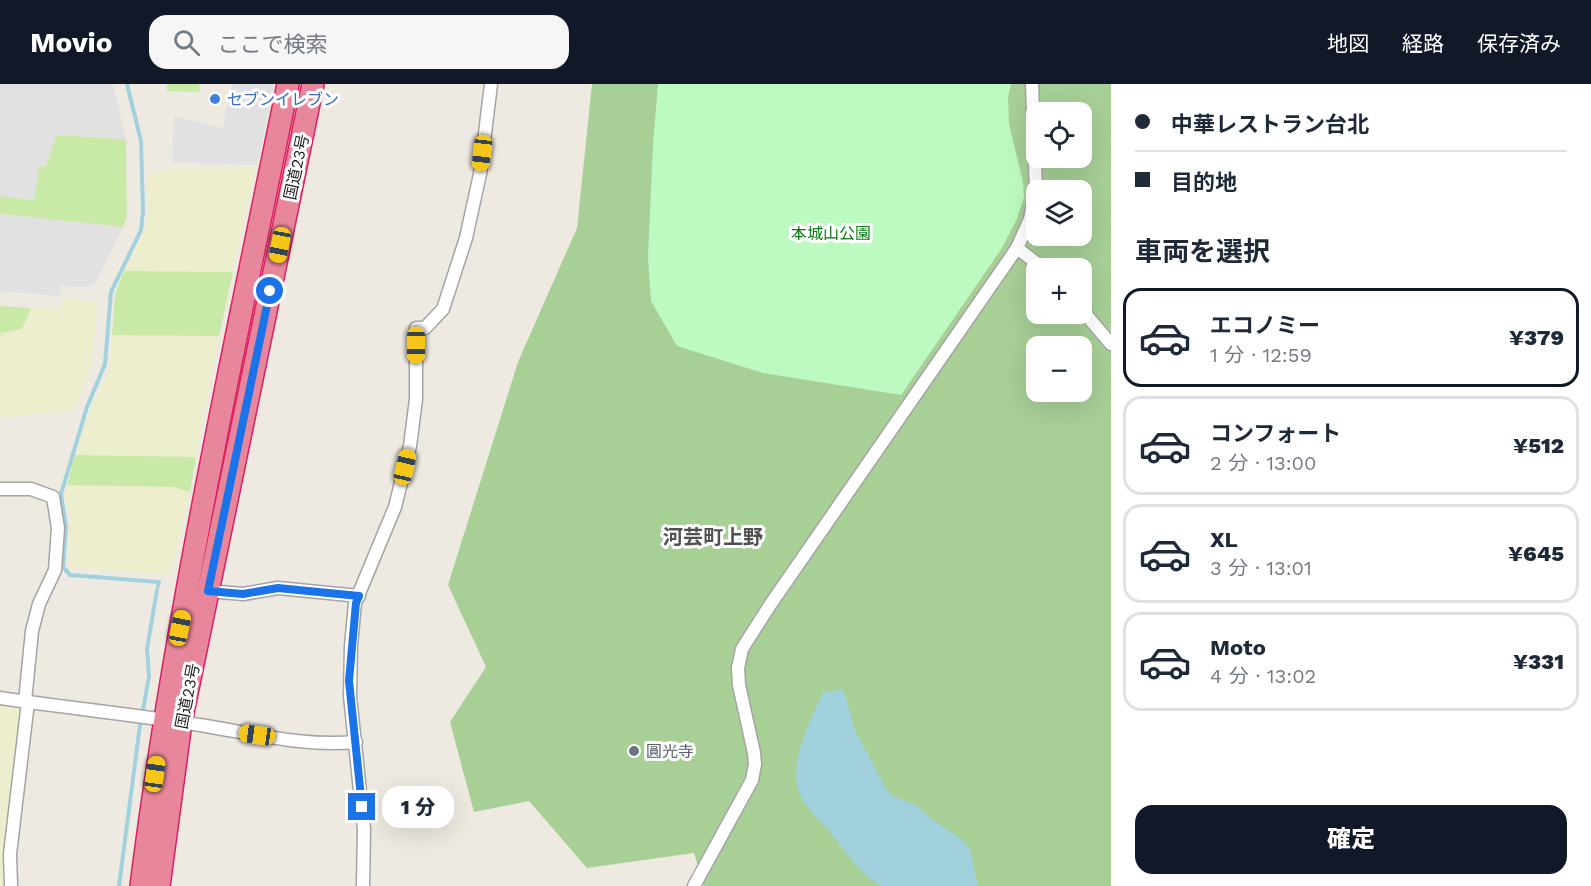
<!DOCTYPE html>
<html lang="ja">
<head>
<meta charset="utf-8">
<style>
  :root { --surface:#fff; --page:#f6f6f7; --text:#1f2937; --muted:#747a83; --line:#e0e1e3; --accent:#111827 }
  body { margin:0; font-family:"Work Sans","Noto Sans JP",sans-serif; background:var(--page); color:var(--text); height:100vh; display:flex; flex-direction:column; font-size:22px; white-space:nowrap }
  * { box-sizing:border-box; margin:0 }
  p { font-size:20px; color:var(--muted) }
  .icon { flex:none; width:33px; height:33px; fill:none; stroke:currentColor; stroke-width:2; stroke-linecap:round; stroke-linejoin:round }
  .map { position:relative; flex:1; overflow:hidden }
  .drawer { display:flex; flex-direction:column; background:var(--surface); width:480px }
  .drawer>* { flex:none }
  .top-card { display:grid; align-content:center; height:132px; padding:0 24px; background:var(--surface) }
  .fabs { position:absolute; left:1026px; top:18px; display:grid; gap:12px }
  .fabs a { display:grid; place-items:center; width:66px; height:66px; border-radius:12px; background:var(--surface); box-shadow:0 6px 24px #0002; font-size:30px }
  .end { position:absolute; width:27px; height:27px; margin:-14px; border:8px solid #1a73e8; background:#fff; box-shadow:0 0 0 3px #fff }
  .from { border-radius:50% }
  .bubble { position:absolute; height:42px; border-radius:18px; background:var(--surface); box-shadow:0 6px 24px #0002; font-size:20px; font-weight:800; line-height:42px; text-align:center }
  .car { position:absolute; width:18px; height:36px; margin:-18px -9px; border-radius:8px; box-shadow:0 0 4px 2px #0007; background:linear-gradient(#f5c518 24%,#345 0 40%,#f5c518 0 76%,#345 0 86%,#f5c518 0) }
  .top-card b { display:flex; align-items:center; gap:21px; height:57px; font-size:22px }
  .top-card b+b { border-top:2px solid var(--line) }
  .top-card i { width:15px; height:15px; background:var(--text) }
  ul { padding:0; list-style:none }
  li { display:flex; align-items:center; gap:18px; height:99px; margin:0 12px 9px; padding:0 12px; border:3px solid var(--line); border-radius:18px }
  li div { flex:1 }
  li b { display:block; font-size:22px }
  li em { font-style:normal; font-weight:800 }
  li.selected { border-color:var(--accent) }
  li>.icon { width:54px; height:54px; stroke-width:1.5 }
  h2 { padding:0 24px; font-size:27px; line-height:72px }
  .button { display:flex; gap:12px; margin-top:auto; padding:12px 24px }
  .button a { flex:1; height:69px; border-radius:18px; background:var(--accent); color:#fff; font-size:24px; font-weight:800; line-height:69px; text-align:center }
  header { display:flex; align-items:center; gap:36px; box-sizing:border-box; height:84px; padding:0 30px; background:var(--accent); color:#fff }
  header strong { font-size:28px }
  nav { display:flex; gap:33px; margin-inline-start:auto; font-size:21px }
  .search { width:420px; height:54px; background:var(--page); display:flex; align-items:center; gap:15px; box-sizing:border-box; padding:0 21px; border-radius:18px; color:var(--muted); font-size:22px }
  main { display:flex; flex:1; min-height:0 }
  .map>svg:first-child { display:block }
</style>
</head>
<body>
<header>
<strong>Movio</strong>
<div class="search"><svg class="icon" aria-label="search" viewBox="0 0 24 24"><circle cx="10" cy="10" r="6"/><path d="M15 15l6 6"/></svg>ここで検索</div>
<nav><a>地図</a><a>経路</a><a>保存済み</a></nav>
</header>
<main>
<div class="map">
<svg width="1111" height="802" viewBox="0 0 1111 802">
  <rect width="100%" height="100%" fill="#eeeae2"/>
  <g fill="#eceecd">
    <path d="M 171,84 L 256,84 L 233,188 L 124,187 L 146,143 L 148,133 L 147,92 Z"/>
    <path d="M 63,215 L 94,217 L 97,219 L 92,282 L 73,327 L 0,333 L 0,363 L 0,249 L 22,245 L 31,224 L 61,225 Z"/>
    <path d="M 112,251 L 219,252 L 196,373 L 75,371 L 90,326 L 110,281 Z"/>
    <path d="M 67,401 L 174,403 L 190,408 L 176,471 L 169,491 L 69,483 L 70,438 L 64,409 Z"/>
    <path d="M 0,618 L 20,621 L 5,769 L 7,802 L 0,802 Z"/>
  </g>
  <g fill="#c9eaa6">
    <path d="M 167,0 L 199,0 L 200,8 L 167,7 Z"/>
    <path d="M 56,51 L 126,55 L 127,133 L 123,143 L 0,130 L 0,112 L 34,116 L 39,82 L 46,82 Z"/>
    <path d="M 124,187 L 233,188 L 219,252 L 112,251 L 115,210 Z"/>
    <path d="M 0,222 L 31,224 L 22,245 L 1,249 L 0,256 Z"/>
    <path d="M 75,371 L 196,373 L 190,408 L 174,403 L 67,401 Z"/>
  </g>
  <path fill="#a7cf96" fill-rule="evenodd" d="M 592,0 L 1111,0 L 1111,802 L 704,802 L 694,769 L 587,784 L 529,717 L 474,728 L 450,638 L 486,583 L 448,501 L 518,278 L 577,144 ZM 1036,28 L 1082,28 L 1082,74 L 1036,74 ZM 1036,106 L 1082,106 L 1082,152 L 1036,152 ZM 1036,184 L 1082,184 L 1082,230 L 1036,230 ZM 1036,262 L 1082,262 L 1082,308 L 1036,308 Z"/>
  <path fill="#bdfac1" d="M 658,0 L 1011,0 L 1008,13 L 1009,40 L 1023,98 L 1024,113 L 1017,135 L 1002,164 L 901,311 L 763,289 L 677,262 L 651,217 L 648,173 L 653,61 Z"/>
  <g fill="#e1e1e1">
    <path d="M 0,0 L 113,0 L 126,55 L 57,51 L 46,82 L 39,83 L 34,116 L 0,112 Z"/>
    <path d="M 232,0 L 274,0 L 258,81 L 172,78 L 174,32 L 223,44 Z"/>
    <path d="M 0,130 L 123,143 L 95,200 L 90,203 L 61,202 L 59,212 L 0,207 Z"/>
  </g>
  <path fill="#a1d1dd" d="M 841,605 L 845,610 L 855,647 L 886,704 L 891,711 L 918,722 L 929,733 L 962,756 L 970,765 L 978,802 L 882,802 C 863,793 850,773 837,757 C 826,741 808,729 800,710 C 787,678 811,638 822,609 Z"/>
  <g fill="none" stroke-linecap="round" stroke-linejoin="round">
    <g stroke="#a1d1dd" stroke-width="4">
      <path d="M 127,0 L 141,57 L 143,127 L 141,146 L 111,208 L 105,280 L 87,323 L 61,410 L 66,443 L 63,483 L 70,491 L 159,498 L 158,502"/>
      <path d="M 143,626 L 149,592 L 147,565 L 157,506"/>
      <path d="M 119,802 L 140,641"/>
    </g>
    <defs>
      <g id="street">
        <path d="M 1017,164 L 1043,184"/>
        <path d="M 1082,226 L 1111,260"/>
        <path d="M 0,405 L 31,405 L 53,413 L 58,444 L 55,486 L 39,520 L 32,547 L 25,617"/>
        <path d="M 208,507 L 243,510 L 278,504 L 359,512"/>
        <path d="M 0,614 C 68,624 137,631 206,642 C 255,650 306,663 356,658"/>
        <path d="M 11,802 L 10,770 L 28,618"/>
        <path d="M 363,802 L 364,745 L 350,612 L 351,562 L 355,519 L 395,423 L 410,362 L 416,315 L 416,244 L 425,244 L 443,225 L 466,154 L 480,90 L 491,0"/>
        <path d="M 694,802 L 752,696 L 755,680 L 754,669 L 739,601 L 738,584 L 742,565 L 770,521 L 1017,164 L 1030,135 L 1036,106 L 1032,0"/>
      </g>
      <g id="highway">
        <path d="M 141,802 C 175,532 234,266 288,0"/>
        <path d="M 159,802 L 181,638 L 313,0"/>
      </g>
    </defs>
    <use href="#street" stroke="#a4a4a4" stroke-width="15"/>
    <use href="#highway" stroke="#dc1f63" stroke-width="24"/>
    <use href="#street" stroke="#fff" stroke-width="12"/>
    <use href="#highway" stroke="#e8879b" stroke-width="21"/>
  </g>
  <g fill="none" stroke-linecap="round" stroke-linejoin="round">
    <path stroke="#1a73e8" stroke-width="8" d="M 270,207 L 208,507 L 243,510 L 278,504 L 359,512 L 356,519 L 349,597 L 362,723"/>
  </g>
  <circle fill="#3f7fe0" stroke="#fff" stroke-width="2" cx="215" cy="15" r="6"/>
  <circle fill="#6b7280" stroke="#fff" stroke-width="2" cx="634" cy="667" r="6"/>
  <g text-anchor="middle" stroke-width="6" stroke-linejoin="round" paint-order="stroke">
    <g font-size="16" fill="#366cbe" stroke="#fff" text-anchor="start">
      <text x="227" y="21">セブンイレブン</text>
    </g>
    <g font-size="16" fill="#1d1d1d" stroke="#fff">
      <text transform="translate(296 83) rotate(-78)" y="6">国道23号</text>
      <text transform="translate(187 612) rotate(-79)" y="6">国道23号</text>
    </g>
    <g font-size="16" fill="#097d11" stroke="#fff">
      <text x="831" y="155">本城山公園</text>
    </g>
    <g font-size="16" fill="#5b616d" stroke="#fff" text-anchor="start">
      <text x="646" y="673">圓光寺</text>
    </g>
    <g font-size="20" font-weight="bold" fill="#505050" stroke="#fff">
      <text x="713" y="460">河芸町上野</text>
    </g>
  </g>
</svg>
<div class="fabs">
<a><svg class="icon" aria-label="locate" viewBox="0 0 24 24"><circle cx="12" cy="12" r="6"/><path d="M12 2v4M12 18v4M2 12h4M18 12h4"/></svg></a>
<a><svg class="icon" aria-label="layers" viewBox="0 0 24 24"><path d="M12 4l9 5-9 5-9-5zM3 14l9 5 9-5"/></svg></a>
<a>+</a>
<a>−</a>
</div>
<i class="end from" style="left:270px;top:207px"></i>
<i class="end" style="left:362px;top:723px"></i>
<div class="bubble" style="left:382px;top:702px;width:72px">1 分</div>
<i class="car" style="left:482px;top:69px;rotate:187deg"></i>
<i class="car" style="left:280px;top:161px;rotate:191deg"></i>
<i class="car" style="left:416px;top:261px;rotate:180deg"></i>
<i class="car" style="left:405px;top:383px;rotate:13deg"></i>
<i class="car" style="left:180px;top:544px;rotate:11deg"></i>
<i class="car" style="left:257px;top:651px;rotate:278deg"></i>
<i class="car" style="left:155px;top:690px;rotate:8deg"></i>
</div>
<section class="drawer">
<div class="top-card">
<b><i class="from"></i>中華レストラン台北</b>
<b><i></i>目的地</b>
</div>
<h2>車両を選択</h2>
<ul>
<li class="selected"><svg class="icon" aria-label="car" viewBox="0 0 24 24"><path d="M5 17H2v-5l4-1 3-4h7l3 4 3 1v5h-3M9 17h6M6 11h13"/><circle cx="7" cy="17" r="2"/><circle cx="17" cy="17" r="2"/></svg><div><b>エコノミー</b><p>1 分 · 12:59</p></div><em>¥379</em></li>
<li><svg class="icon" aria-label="car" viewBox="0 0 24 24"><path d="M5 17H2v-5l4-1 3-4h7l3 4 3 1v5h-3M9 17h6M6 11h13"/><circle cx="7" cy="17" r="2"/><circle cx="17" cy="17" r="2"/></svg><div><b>コンフォート</b><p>2 分 · 13:00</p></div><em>¥512</em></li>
<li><svg class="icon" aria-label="car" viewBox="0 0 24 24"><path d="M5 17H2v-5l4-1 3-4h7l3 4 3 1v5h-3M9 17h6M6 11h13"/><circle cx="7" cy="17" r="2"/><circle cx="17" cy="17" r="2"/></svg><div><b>XL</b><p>3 分 · 13:01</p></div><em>¥645</em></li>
<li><svg class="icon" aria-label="car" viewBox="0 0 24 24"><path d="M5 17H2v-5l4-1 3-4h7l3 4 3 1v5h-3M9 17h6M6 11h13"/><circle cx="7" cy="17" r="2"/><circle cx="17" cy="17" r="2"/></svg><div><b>Moto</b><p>4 分 · 13:02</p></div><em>¥331</em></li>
</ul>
<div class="button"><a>確定</a></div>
</section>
</main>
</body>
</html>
